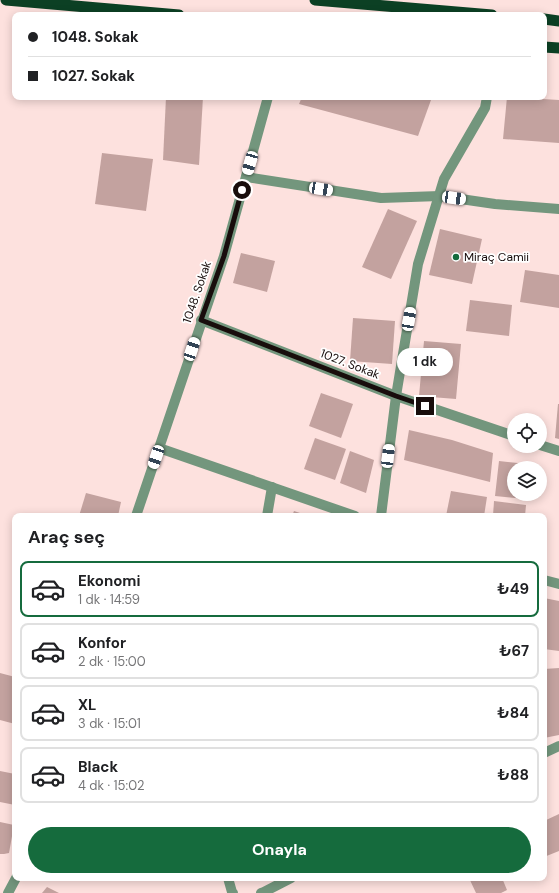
<!DOCTYPE html>
<html lang="tr">
<head>
<meta charset="utf-8">
<style>
  :root { --surface:#fff; --page:#f6f6f6; --text:#202124; --muted:#757577; --line:#e0e0e0; --accent:#156b3d }
  body { margin:0; font-family:"DM Sans",sans-serif; background:var(--page); color:var(--text); height:100vh; display:flex; flex-direction:column; font-size:15px; white-space:nowrap }
  * { box-sizing:border-box; margin:0 }
  p { font-size:13px; color:var(--muted) }
  .icon { flex:none; width:22px; height:22px; fill:none; stroke:currentColor; stroke-width:2; stroke-linecap:round; stroke-linejoin:round }
  .map { position:relative; flex:1; overflow:hidden }
  .sheet { position:absolute; left:12px; top:513px; width:535px; height:368px; display:flex; flex-direction:column; background:var(--surface); border-radius:8px; box-shadow:0 2px 10px #0003 }
  .sheet>* { flex:none }
  .top-card { position:absolute; left:12px; top:12px; width:535px; height:88px; border-radius:8px; box-shadow:0 2px 10px #0003; display:grid; align-content:center; height:88px; padding:0 16px; background:var(--surface) }
  .controls { position:absolute; left:507px; top:413px; display:grid; gap:8px }
  .controls a { display:grid; place-items:center; width:40px; height:40px; border-radius:50%; background:var(--surface); box-shadow:0 2px 10px #0003; font-size:20px }
  .end { position:absolute; width:18px; height:18px; margin:-9px; border:5px solid #180d0c; background:#fff; box-shadow:0 0 0 2px #fff }
  .from { border-radius:50% }
  .bubble { position:absolute; height:28px; border-radius:14px; background:var(--surface); box-shadow:0 2px 10px #0003; font-size:13px; font-weight:700; line-height:28px; text-align:center }
  .car { position:absolute; width:12px; height:24px; margin:-12px -6px; border-radius:5px; box-shadow:0 0 3px 1px #0007; background:linear-gradient(#fff 24%,#345 0 40%,#fff 0 76%,#345 0 86%,#fff 0) }
  .top-card b { display:flex; align-items:center; gap:14px; height:38px; font-size:15px }
  .top-card b+b { border-top:1px solid var(--line) }
  .top-card i { width:10px; height:10px; background:var(--text) }
  ul { padding:0; list-style:none }
  li { display:flex; align-items:center; gap:12px; height:56px; margin:0 8px 6px; padding:0 8px; border:2px solid var(--line); border-radius:8px }
  li div { flex:1 }
  li b { display:block; font-size:15px }
  li em { font-style:normal; font-weight:700 }
  li.selected { border-color:var(--accent) }
  li>.icon { width:36px; height:36px; stroke-width:1.5 }
  h2 { padding:0 16px; font-size:18px; line-height:48px }
  .cta { display:flex; gap:8px; margin-top:auto; padding:8px 16px }
  .cta a { flex:1; height:46px; border-radius:24px; background:var(--accent); color:#fff; font-size:16px; font-weight:700; line-height:46px; text-align:center }
  .map>svg:first-child { display:block }
</style>
</head>
<body>
<div class="map">
<svg width="559" height="893" viewBox="0 0 559 893">
  <rect width="100%" height="100%" fill="#fde1de"/>
  <g fill="#c3a29f">
    <path d="M 166,97 L 203,97 L 199,165 L 163,160 Z"/>
    <path d="M 302,97 L 423,97 L 431,100 L 418,136 L 299,104 Z"/>
    <path d="M 507,97 L 559,100 L 559,143 L 503,139 Z"/>
    <path d="M 102,153 L 153,159 L 146,211 L 95,204 Z"/>
    <path d="M 388,209 L 417,221 L 391,279 L 362,267 Z"/>
    <path d="M 440,229 L 482,239 L 472,284 L 429,275 Z"/>
    <path d="M 241,253 L 275,261 L 267,292 L 233,283 Z"/>
    <path d="M 525,270 L 559,275 L 559,308 L 520,302 Z"/>
    <path d="M 470,300 L 512,305 L 509,336 L 466,331 Z"/>
    <path d="M 353,318 L 395,321 L 392,364 L 350,361 Z"/>
    <path d="M 424,341 L 461,344 L 456,399 L 419,396 Z"/>
    <path d="M 321,393 L 353,404 L 341,438 L 309,426 Z"/>
    <path d="M 558,404 L 559,404 L 559,439 L 555,438 Z"/>
    <path d="M 409,430 L 452,440 L 493,453 L 490,482 L 404,460 Z"/>
    <path d="M 315,438 L 346,449 L 335,480 L 304,469 Z"/>
    <path d="M 350,451 L 374,460 L 366,493 L 340,483 Z"/>
    <path d="M 499,461 L 537,465 L 537,468 L 514,468 L 514,494 L 534,494 L 533,500 L 495,496 Z"/>
    <path d="M 451,491 L 487,497 L 484,516 L 446,516 Z"/>
    <path d="M 86,493 L 121,502 L 118,516 L 79,516 Z"/>
    <path d="M 494,501 L 526,505 L 525,516 L 493,516 Z"/>
    <path d="M 294,511 L 309,516 L 292,516 Z"/>
    <path d="M 544,598 L 559,601 L 559,651 L 544,649 Z"/>
    <path d="M 559,668 L 559,735 L 544,738 L 544,669 Z"/>
    <path d="M 0,673 L 15,677 L 15,724 L 0,720 Z"/>
    <path d="M 0,771 L 15,774 L 15,805 L 0,802 Z"/>
    <path d="M 559,814 L 559,851 L 544,857 L 544,821 Z"/>
    <path d="M 0,822 L 14,825 L 9,853 L 4,854 L 0,854 Z"/>
    <path d="M 469,878 L 502,878 L 507,890 L 501,893 L 476,893 Z"/>
    <path d="M 47,887 L 59,893 L 42,893 Z"/>
  </g>
  <g fill="none" stroke-linecap="round" stroke-linejoin="round">
    <g stroke="#73967d" stroke-width="10">
      <path d="M 246,177 L 381,198 L 440,196 L 495,204 L 559,209"/>
      <path d="M 201,320 L 396,396 L 514,436"/>
      <path d="M 540,445 L 559,451"/>
      <path d="M 159,448 L 355,516"/>
      <path d="M 136,516 L 224,256 L 268,97"/>
      <path d="M 267,516 L 272,487"/>
      <path d="M 381,516 L 396,396 L 418,264 L 444,179 L 485,108 L 487,97"/>
      <path d="M 544,580 L 559,584"/>
      <path d="M 544,753 L 559,746"/>
      <path d="M 228,878 L 232,892 L 233,893"/>
      <path d="M 8,893 L 16,878"/>
      <path d="M 261,893 L 264,892 L 291,878"/>
    </g>
    <g stroke="#0c4024" stroke-width="11">
      <path d="M 6,0 L 179,15"/>
      <path d="M 315,0 L 492,15"/>
      <path d="M 544,19 L 559,21"/>
      <path d="M 544,47 L 559,48"/>
    </g>
  </g>
  <g fill="none" stroke-linecap="round" stroke-linejoin="round">
    <path stroke="#180d0c" stroke-width="5" d="M 242,190 L 224,256 L 201,320 L 396,396 L 425,406"/>
  </g>
  <circle fill="#156b3d" stroke="#fff" stroke-width="1.5" cx="456" cy="257" r="4"/>
  <g text-anchor="middle" stroke-width="3.5" stroke-linejoin="round" paint-order="stroke">
    <g font-size="12" fill="#180d0c" stroke="#fff" text-anchor="start">
      <text x="464" y="261">Miraç Camii</text>
    </g>
    <g font-size="12" fill="#180d0c" stroke="#fff">
      <text transform="translate(197 292) rotate(-71)" y="4">1048. Sokak</text>
      <text transform="translate(350 364) rotate(21)" y="4">1027. Sokak</text>
    </g>
  </g>
</svg>
<div class="controls">
<a><svg class="icon" aria-label="locate" viewBox="0 0 24 24"><circle cx="12" cy="12" r="6"/><path d="M12 2v4M12 18v4M2 12h4M18 12h4"/></svg></a>
<a><svg class="icon" aria-label="layers" viewBox="0 0 24 24"><path d="M12 4l9 5-9 5-9-5zM3 14l9 5 9-5"/></svg></a>
</div>
<i class="end from" style="left:242px;top:190px"></i>
<i class="end" style="left:425px;top:406px"></i>
<div class="bubble" style="left:397px;top:348px;width:56px">1 dk</div>
<i class="car" style="left:250px;top:163px;rotate:196deg"></i>
<i class="car" style="left:321px;top:189px;rotate:99deg"></i>
<i class="car" style="left:454px;top:198px;rotate:98deg"></i>
<i class="car" style="left:409px;top:319px;rotate:10deg"></i>
<i class="car" style="left:192px;top:349px;rotate:18deg"></i>
<i class="car" style="left:388px;top:456px;rotate:7deg"></i>
<i class="car" style="left:156px;top:457px;rotate:198deg"></i>
<div class="top-card">
<b><i class="from"></i>1048. Sokak</b>
<b><i></i>1027. Sokak</b>
</div>
<section class="sheet">
<h2>Araç seç</h2>
<ul>
<li class="selected"><svg class="icon" aria-label="car" viewBox="0 0 24 24"><path d="M5 17H2v-5l4-1 3-4h7l3 4 3 1v5h-3M9 17h6M6 11h13"/><circle cx="7" cy="17" r="2"/><circle cx="17" cy="17" r="2"/></svg><div><b>Ekonomi</b><p>1 dk · 14:59</p></div><em>₺49</em></li>
<li><svg class="icon" aria-label="car" viewBox="0 0 24 24"><path d="M5 17H2v-5l4-1 3-4h7l3 4 3 1v5h-3M9 17h6M6 11h13"/><circle cx="7" cy="17" r="2"/><circle cx="17" cy="17" r="2"/></svg><div><b>Konfor</b><p>2 dk · 15:00</p></div><em>₺67</em></li>
<li><svg class="icon" aria-label="car" viewBox="0 0 24 24"><path d="M5 17H2v-5l4-1 3-4h7l3 4 3 1v5h-3M9 17h6M6 11h13"/><circle cx="7" cy="17" r="2"/><circle cx="17" cy="17" r="2"/></svg><div><b>XL</b><p>3 dk · 15:01</p></div><em>₺84</em></li>
<li><svg class="icon" aria-label="car" viewBox="0 0 24 24"><path d="M5 17H2v-5l4-1 3-4h7l3 4 3 1v5h-3M9 17h6M6 11h13"/><circle cx="7" cy="17" r="2"/><circle cx="17" cy="17" r="2"/></svg><div><b>Black</b><p>4 dk · 15:02</p></div><em>₺88</em></li>
</ul>
<div class="cta"><a>Onayla</a></div>
</section>
</div>
</body>
</html>
